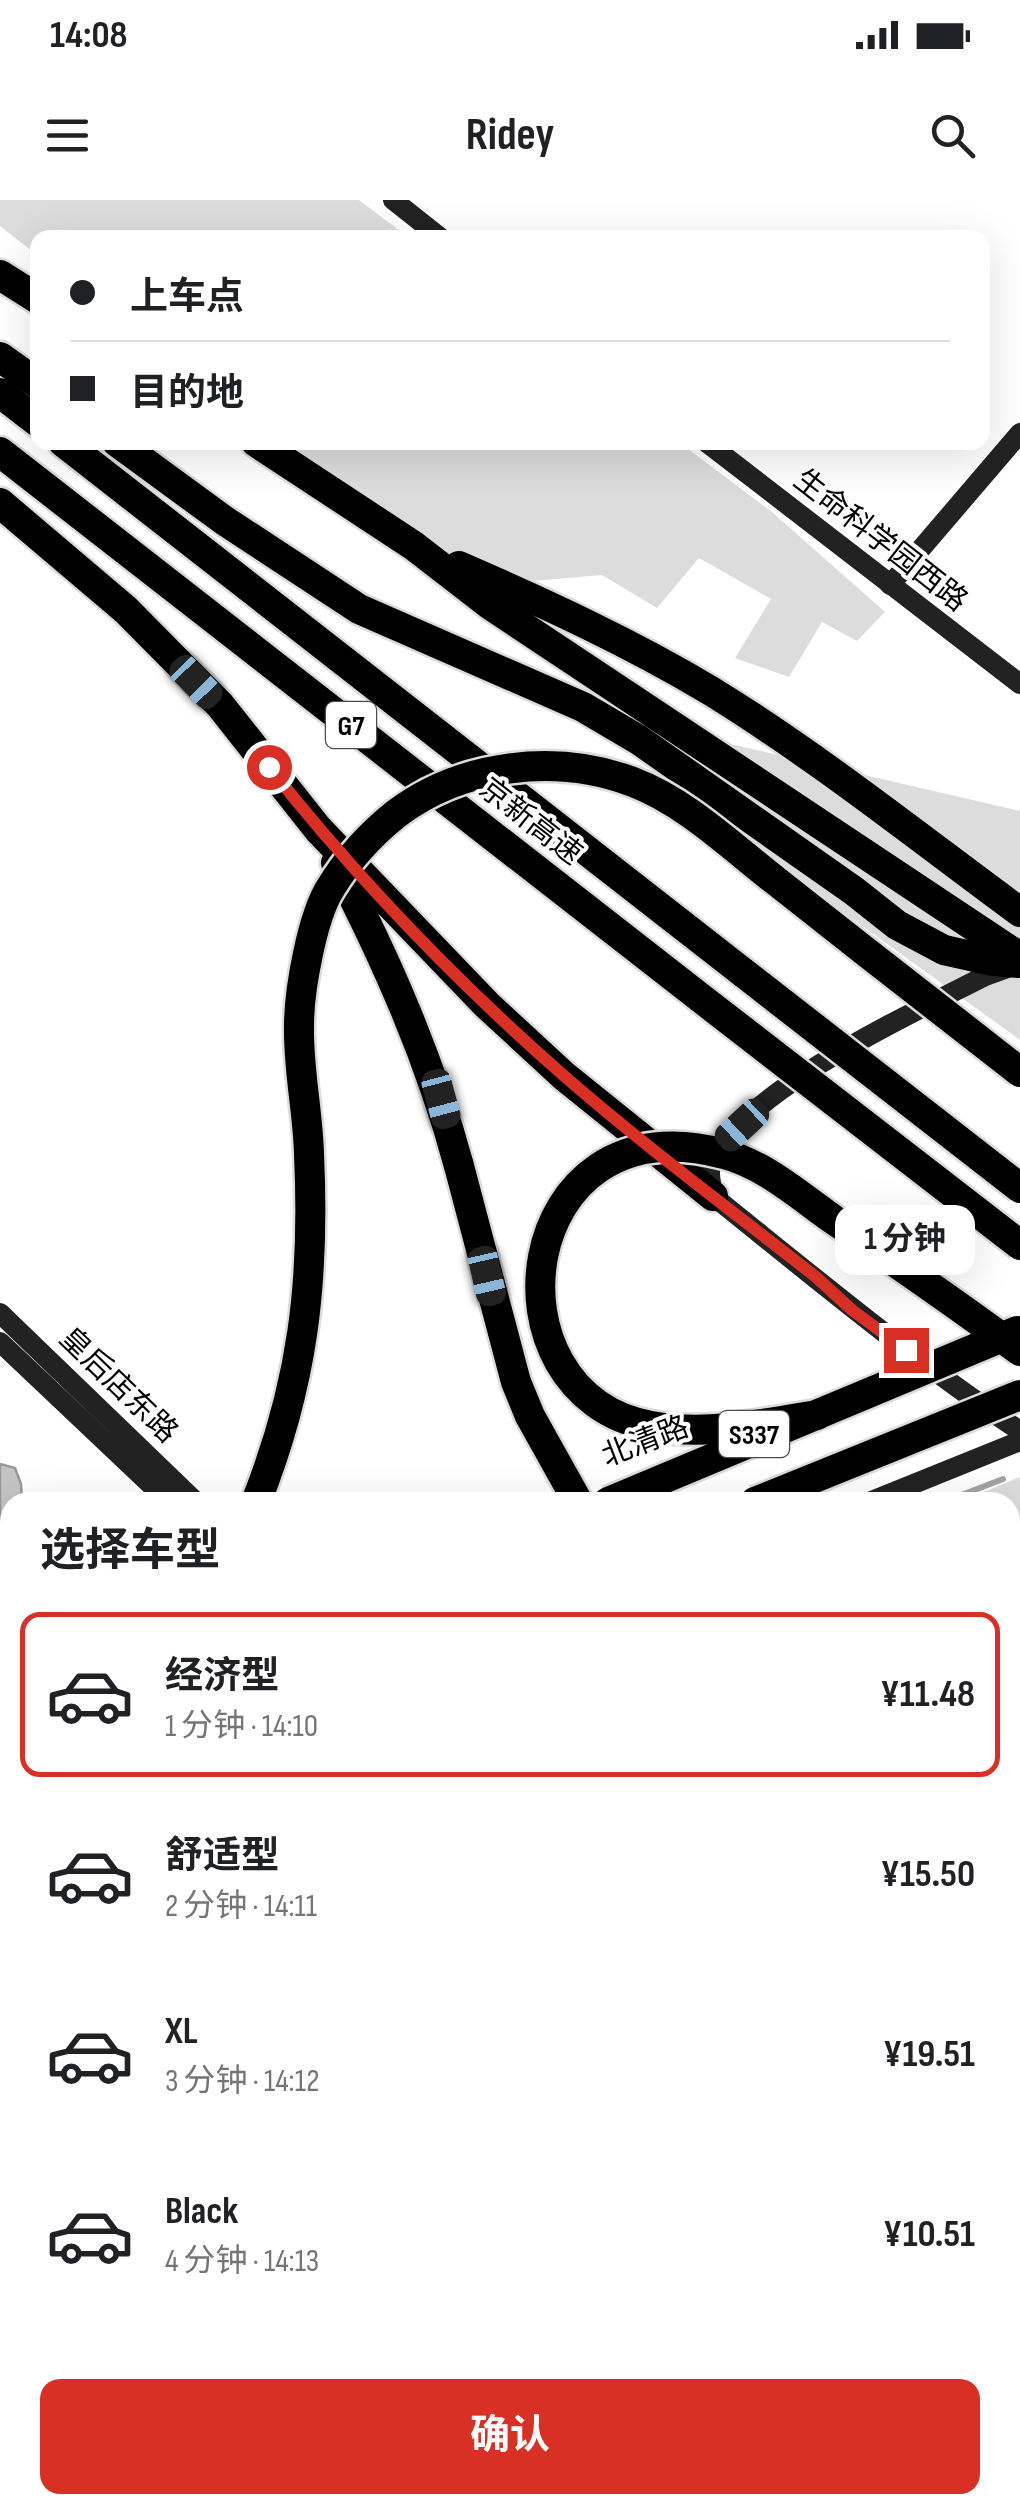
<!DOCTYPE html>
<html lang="zh">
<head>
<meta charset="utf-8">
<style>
  :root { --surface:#fff; --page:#f6f6f6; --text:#202124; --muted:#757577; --line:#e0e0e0; --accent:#d93025 }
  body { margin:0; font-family:"Sofia Sans Condensed","Noto Sans SC",sans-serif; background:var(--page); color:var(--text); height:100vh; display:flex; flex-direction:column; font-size:38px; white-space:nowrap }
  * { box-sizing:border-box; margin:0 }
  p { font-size:32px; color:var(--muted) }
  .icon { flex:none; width:55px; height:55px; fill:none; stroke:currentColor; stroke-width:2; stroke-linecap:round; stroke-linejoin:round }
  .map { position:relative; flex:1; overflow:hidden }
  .details { position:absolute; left:0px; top:1292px; width:1020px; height:1022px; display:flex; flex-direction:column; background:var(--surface); border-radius:30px 30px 0 0; box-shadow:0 10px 40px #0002 }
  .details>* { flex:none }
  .top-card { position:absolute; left:30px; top:30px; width:960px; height:220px; border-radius:20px; box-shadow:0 10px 40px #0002; display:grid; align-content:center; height:220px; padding:0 40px; background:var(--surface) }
  .end { position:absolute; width:45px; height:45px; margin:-22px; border:12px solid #d93025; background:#fff; box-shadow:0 0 0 5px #fff }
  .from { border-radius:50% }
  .bubble { position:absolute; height:70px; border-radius:20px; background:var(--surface); box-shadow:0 10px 40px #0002; font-size:32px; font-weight:700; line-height:70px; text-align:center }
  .car { position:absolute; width:30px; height:60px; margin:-30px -15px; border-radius:12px; box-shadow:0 0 8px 2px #0007; background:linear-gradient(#222 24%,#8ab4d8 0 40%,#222 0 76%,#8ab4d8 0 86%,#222 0) }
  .top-card b { display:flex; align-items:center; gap:35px; height:95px; font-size:38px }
  .top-card b+b { border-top:2px solid var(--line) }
  .top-card i { width:25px; height:25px; background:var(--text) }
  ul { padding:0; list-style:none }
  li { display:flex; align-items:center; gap:30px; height:165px; margin:0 20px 15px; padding:0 20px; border:5px solid transparent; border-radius:20px }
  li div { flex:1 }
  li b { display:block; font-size:38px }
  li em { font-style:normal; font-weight:700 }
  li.active { border-color:var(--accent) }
  li>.icon { width:90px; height:90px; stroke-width:1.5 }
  h2 { padding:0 40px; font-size:45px; line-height:120px }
  .primary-button { display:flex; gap:20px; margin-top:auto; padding:20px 40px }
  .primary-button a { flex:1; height:115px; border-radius:20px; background:var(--accent); color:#fff; font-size:40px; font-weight:700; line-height:115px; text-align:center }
  .status { display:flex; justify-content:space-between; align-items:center; height:70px; padding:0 50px; background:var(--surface); direction:ltr }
  .status svg { height:28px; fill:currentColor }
  header { display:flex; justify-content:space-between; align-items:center; height:130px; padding:0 40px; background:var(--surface); font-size:45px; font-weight:700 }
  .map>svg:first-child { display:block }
</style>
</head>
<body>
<div class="status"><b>14:08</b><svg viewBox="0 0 49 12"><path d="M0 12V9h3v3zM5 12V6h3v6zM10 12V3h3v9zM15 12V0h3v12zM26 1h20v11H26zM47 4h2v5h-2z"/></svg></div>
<header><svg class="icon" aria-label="menu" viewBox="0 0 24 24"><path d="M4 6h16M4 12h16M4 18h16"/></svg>Ridey<svg class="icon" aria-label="search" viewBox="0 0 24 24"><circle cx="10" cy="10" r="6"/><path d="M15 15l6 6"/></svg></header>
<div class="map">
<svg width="1020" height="2314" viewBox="0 0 1020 2314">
  <rect width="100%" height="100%" fill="#fff"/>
  <g fill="#dcdcdc">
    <path d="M 0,0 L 359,0 L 408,37 L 38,38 L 37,55 L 0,26 Z"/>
    <path d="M 281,243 L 680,243 L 772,312 L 885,412 L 857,441 L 822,422 L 789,477 L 735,458 L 771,399 L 699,358 L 657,408 L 602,375 L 488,385 Z"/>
    <path d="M 687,534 L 1020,611 L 1020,840 L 656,577 Z"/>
    <path d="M 1020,1277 L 1020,1496 L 1010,1472 L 1010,1302 L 960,1302 Z"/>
    <path d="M 1010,1643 L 1020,1669 L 1020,2038 L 1010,2027 Z"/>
  </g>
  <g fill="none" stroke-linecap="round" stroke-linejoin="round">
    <path stroke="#a3a3a3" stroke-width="6" d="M 946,1301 L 1003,1279"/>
  </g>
  <path fill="#c4c4c4" stroke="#999" stroke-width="2.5" d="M 0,1264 L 15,1268 L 21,1284 L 22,1302 L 10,1302 L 8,1373 L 0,1372 Z"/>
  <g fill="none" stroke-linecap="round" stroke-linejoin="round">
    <defs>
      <g id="primary">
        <path d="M 0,1558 L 10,1548"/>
        <path d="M 0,1767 L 10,1756"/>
      </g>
      <g id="highway">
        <path d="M 0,75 L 38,99"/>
        <path d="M 0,157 L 38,184"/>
        <path d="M 0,193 L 38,222"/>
        <path d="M 63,242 L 745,774"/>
        <path d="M 117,242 L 225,321 L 359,409 L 583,507 L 639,540 L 854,691 L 897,725 L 944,750 L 993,761 L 1020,763"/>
        <path d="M 256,242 L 414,346 L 489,404 L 1020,757"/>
        <path d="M 0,252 L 702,799"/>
        <path d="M 0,303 L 126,410 L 220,505 L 318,629 L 487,805 L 564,876 L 713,996"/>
        <path d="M 459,366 C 544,403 631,443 711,491 C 818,557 918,637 1020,712"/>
        <path d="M 336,663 C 387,761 430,859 459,966"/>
        <path d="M 1010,1532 L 1020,1533"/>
        <path d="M 0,1642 L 10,1632"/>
        <path d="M 0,1745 L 10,1734"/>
      </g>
    </defs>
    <use href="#primary" stroke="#dbdbdb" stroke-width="30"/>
    <use href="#highway" stroke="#dbdbdb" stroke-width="35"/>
    <g stroke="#555" stroke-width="20">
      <path d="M 0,1955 L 10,1991"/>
      <path d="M 0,2257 L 10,2283"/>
      <path d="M 19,2305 L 22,2314"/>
      <path d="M 133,2305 L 136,2314"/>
    </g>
    <g stroke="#222" stroke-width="20">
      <path d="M 393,0 L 441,38"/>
      <path d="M 706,242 L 1020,484"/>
      <path d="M 890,385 L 1020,233"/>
      <path d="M 1010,767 L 985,776 C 917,811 737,893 711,965 C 708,974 712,986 713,996 C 814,1077 912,1159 1020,1231"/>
      <path d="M 0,1113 L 196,1302"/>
      <path d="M 0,1142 L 169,1302"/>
      <path d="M 869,1302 L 1020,1241"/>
      <path d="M 1010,1500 L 1020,1523"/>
    </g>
    <use href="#primary" stroke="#000" stroke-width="25"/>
    <use href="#highway" stroke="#000" stroke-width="30"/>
    <defs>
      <g id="highway-bridge">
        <path d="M 745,774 L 1020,988"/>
        <path d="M 702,799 L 1020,1045"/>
        <path d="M 459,966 L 516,1182 L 530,1216 L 578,1302"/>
        <path d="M 817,1215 C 764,1224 705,1236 651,1226 C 477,1194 513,896 724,954 C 764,964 801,997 834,1020 C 897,1063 959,1106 1020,1151"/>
        <path d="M 256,1302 C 303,1184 315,1082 309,954 C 308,912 298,869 299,826 C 299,791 312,716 331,687 C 348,659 371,634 396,614 C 462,564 556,553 633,582 C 686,602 732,647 776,681 C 857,745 939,809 1020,872"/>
        <path d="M 608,1302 L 1017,1131"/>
        <path d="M 755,1302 L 1020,1195"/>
      </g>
    </defs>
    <use href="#highway-bridge" stroke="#dbdbdb" stroke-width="35" stroke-linecap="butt"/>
    <use href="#highway-bridge" stroke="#000" stroke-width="30"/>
  </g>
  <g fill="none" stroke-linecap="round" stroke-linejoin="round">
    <path stroke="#d93025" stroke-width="12" d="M 269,567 C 357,678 456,781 562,874 C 643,945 731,1010 816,1077 L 852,1110 L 906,1150"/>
  </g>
  <g text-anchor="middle" stroke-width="8" stroke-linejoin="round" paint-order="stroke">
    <g fill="#fff" stroke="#4c4c4c" stroke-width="2.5">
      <rect x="326" y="502" width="50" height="46" rx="8"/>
      <rect x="719" y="1211" width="70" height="46" rx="8"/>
    </g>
    <g font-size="28" font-weight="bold" fill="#000">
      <text x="351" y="535">G7</text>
      <text x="754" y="1244">S337</text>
    </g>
    <g font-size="30" fill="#000" stroke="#fff">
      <text transform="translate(881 340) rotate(38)" y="10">生命科学园西路</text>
      <text transform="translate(531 621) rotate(38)" y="10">京新高速</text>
      <text transform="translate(119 1185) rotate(44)" y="10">皇后店东路</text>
      <text transform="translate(645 1241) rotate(-21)" y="10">北清路</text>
    </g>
  </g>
</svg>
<i class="end from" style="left:269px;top:567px"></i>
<i class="end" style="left:906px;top:1150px"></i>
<div class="bubble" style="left:835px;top:1005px;width:140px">1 分钟</div>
<i class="car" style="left:196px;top:482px;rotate:136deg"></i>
<i class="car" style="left:441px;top:899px;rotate:165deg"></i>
<i class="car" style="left:742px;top:925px;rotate:227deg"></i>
<i class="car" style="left:487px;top:1076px;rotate:167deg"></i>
<div class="top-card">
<b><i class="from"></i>上车点</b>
<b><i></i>目的地</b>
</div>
<section class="details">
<h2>选择车型</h2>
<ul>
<li class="active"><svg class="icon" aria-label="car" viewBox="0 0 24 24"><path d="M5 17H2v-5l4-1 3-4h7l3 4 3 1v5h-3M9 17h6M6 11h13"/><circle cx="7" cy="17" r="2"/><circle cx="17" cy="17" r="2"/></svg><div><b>经济型</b><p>1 分钟 · 14:10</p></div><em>¥11.48</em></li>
<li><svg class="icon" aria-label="car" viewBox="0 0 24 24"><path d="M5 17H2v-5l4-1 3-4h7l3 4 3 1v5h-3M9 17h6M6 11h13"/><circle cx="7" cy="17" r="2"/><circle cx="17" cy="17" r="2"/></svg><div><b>舒适型</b><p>2 分钟 · 14:11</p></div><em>¥15.50</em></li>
<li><svg class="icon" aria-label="car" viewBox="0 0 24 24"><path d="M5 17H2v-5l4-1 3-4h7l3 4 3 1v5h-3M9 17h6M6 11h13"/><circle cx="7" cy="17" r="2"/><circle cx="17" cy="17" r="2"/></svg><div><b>XL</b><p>3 分钟 · 14:12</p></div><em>¥19.51</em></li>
<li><svg class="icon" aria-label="car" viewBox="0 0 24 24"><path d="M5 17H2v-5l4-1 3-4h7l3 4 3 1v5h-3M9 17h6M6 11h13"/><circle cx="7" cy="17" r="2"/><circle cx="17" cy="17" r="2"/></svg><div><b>Black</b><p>4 分钟 · 14:13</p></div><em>¥10.51</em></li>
</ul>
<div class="primary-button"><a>确认</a></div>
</section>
</div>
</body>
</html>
